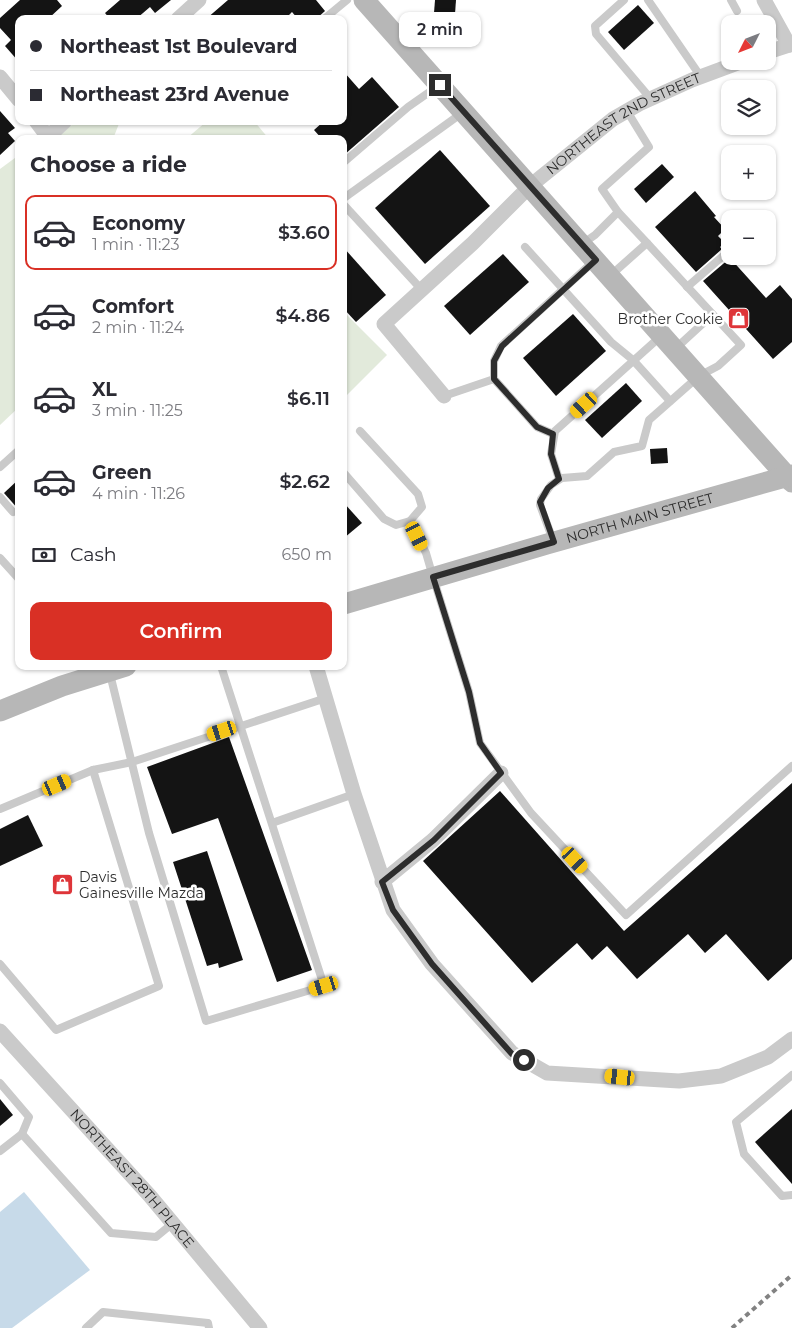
<!DOCTYPE html>
<html lang="en">
<head>
<meta charset="utf-8">
<style>
  :root { --surface:#fff; --page:#f2f2f3; --text:#2b2b33; --muted:#7c7c81; --line:#e1e1e2; --accent:#d93025 }
  body { margin:0; font-family:Montserrat,sans-serif; background:var(--page); color:var(--text); height:100vh; display:flex; flex-direction:column; font-size:19px; white-space:nowrap }
  * { box-sizing:border-box; margin:0 }
  p { font-size:16px; color:var(--muted) }
  .icon { flex:none; width:28px; height:28px; fill:none; stroke:currentColor; stroke-width:2; stroke-linecap:round; stroke-linejoin:round }
  .map { position:relative; flex:1; overflow:hidden }
  .side { position:absolute; left:15px; top:135px; width:332px; height:535px; display:flex; flex-direction:column; background:var(--surface); border-radius:10px; box-shadow:0 1px 4px #0004 }
  .side>* { flex:none }
  .hud { position:absolute; left:15px; top:15px; width:332px; height:110px; border-radius:10px; box-shadow:0 1px 4px #0004; display:grid; align-content:center; height:110px; padding:0 15px; background:var(--surface) }
  .needle { width:32px; rotate:228deg }
  .controls { position:absolute; left:721px; top:15px; display:grid; gap:10px }
  .controls a { display:grid; place-items:center; width:55px; height:55px; border-radius:10px; background:var(--surface); box-shadow:0 1px 4px #0004; font-size:25px }
  .end { position:absolute; width:22px; height:22px; margin:-11px; border:6px solid #2d2d2d; background:#fff; box-shadow:0 0 0 2px #fff }
  .from { border-radius:50% }
  .bubble { position:absolute; height:35px; border-radius:10px; background:var(--surface); box-shadow:0 1px 4px #0004; font-size:16px; font-weight:600; line-height:35px; text-align:center }
  .car { position:absolute; width:15px; height:30px; margin:-15px -8px; border-radius:6px; box-shadow:0 0 4px 1px #0007; background:linear-gradient(#f5c518 24%,#345 0 40%,#f5c518 0 76%,#345 0 86%,#f5c518 0) }
  .hud b { display:flex; align-items:center; gap:18px; height:48px; font-size:19px }
  .hud b+b { border-top:1px solid var(--line) }
  .hud i { width:12px; height:12px; background:var(--text) }
  ul { padding:0; list-style:none }
  li { display:flex; align-items:center; gap:15px; height:75px; margin:0 10px 8px; padding:0 5px; border:2px solid transparent; border-radius:10px }
  li div { flex:1 }
  li b { display:block; font-size:19px }
  li em { font-style:normal; font-weight:600 }
  li.on { border-color:var(--accent) }
  li>.icon { width:45px; height:45px; stroke-width:1.5 }
  h2 { padding:0 15px; font-size:22px; line-height:60px }
  .pay { display:flex; align-items:center; gap:12px; height:55px; padding:0 15px; font-size:19px }
  .pay p { margin-inline-start:auto }
  .cta { display:flex; gap:10px; margin-top:auto; padding:10px 15px }
  .cta a { flex:1; height:58px; border-radius:10px; background:var(--accent); color:#fff; font-size:20px; font-weight:600; line-height:58px; text-align:center }
  .map>svg:first-child { display:block }
</style>
</head>
<body>
<div class="map">
<svg width="792" height="1328" viewBox="0 0 792 1328">
  <rect width="100%" height="100%" fill="#fff"/>
  <g fill="#e2eadb">
    <path d="M 76,121 L 120,121 L 113,139 L 56,139 Z"/>
    <path d="M 207,121 L 254,121 L 269,139 L 186,139 Z"/>
    <path d="M 19,155 L 19,407 L 0,425 L 0,169 Z"/>
    <path d="M 344,312 L 387,355 L 344,398 Z"/>
  </g>
  <path fill="#c7dae9" d="M 24,1192 L 90,1270 L 12,1328 L 0,1328 L 0,1212 Z"/>
  <g fill="#141414">
    <path d="M 20,0 L 57,0 L 62,6 L 48,19 L 19,19 L 19,62 L 5,46 L 11,40 L 0,28 L 0,18 Z"/>
    <path d="M 120,0 L 171,0 L 155,13 L 150,7 L 136,19 L 110,19 L 105,13 Z"/>
    <path d="M 228,0 L 316,0 L 325,11 L 316,19 L 298,19 L 292,12 L 285,19 L 206,19 Z"/>
    <path d="M 435,0 L 456,0 L 455,14 L 434,13 Z"/>
    <path d="M 638,5 L 654,23 L 624,50 L 608,32 Z"/>
    <path d="M 344,72 L 359,89 L 372,77 L 399,107 L 344,155 L 344,139 L 322,139 L 314,130 L 324,121 L 344,121 Z"/>
    <path d="M 0,111 L 15,128 L 8,133 L 15,141 L 0,155 Z"/>
    <path d="M 440,150 L 490,206 L 425,264 L 375,208 Z"/>
    <path d="M 662,164 L 674,177 L 646,203 L 634,189 Z"/>
    <path d="M 695,191 L 716,216 L 714,217 L 725,229 L 718,236 L 725,243 L 720,247 L 722,249 L 696,272 L 655,227 Z"/>
    <path d="M 344,248 L 386,295 L 356,322 L 344,309 Z"/>
    <path d="M 503,254 L 529,282 L 470,335 L 444,306 Z"/>
    <path d="M 730,258 L 766,298 L 780,285 L 792,299 L 792,342 L 773,359 L 703,281 Z"/>
    <path d="M 573,314 L 606,351 L 556,396 L 523,358 Z"/>
    <path d="M 626,383 L 642,401 L 602,438 L 585,420 Z"/>
    <path d="M 667,448 L 668,463 L 651,464 L 650,449 Z"/>
    <path d="M 19,479 L 19,510 L 4,493 Z"/>
    <path d="M 344,503 L 362,523 L 344,538 Z"/>
    <path d="M 229,737 L 312,970 L 277,982 L 218,818 L 172,834 L 147,767 Z"/>
    <path d="M 792,783 L 792,959 L 768,981 L 726,934 L 705,953 L 688,934 L 637,979 L 607,946 L 592,960 L 577,943 L 532,983 L 423,861 L 500,791 L 624,931 Z"/>
    <path d="M 28,815 L 43,846 L 0,866 L 0,829 Z"/>
    <path d="M 207,851 L 243,960 L 219,968 L 218,963 L 207,966 L 173,862 Z"/>
    <path d="M 0,1099 L 13,1115 L 0,1126 Z"/>
    <path d="M 792,1109 L 792,1184 L 755,1142 Z"/>
  </g>
  <g fill="none" stroke-linecap="round" stroke-linejoin="round">
    <g stroke="#cacaca" stroke-width="8">
      <path d="M 624,0 L 595,26 L 596,34 L 651,99"/>
      <path d="M 648,0 L 701,77"/>
      <path d="M 731,0 L 737,11"/>
      <path d="M 324,19 L 347,0"/>
      <path d="M 344,162 L 408,107 L 438,86"/>
      <path d="M 344,198 L 462,113"/>
      <path d="M 344,205 L 422,290"/>
      <path d="M 582,244 L 595,235 L 618,212"/>
      <path d="M 525,247 L 611,342 L 633,360 L 670,401"/>
      <path d="M 611,275 L 647,243 L 618,212 L 602,189 L 649,147 L 627,111"/>
      <path d="M 687,287 L 730,250"/>
      <path d="M 675,349 L 712,315"/>
      <path d="M 444,396 L 494,379"/>
      <path d="M 360,431 L 418,494 L 422,507 L 410,521"/>
      <path d="M 553,434 L 537,427 L 494,379 L 494,361 L 501,346 L 594,261"/>
      <path d="M 0,467 L 19,450"/>
      <path d="M 344,473 L 384,519 L 396,525 L 410,521 L 426,553 L 433,577 L 469,692 L 480,743 L 531,813 L 626,915 L 792,766"/>
      <path d="M 559,479 L 551,454 L 555,431 L 661,336"/>
      <path d="M 0,497 L 13,512"/>
      <path d="M 553,540 L 540,505 L 541,499 L 551,485 L 562,478 L 587,476 L 614,452 L 642,446 L 649,420 L 699,376 L 718,366 L 741,345 L 647,243"/>
      <path d="M 0,558 L 19,579"/>
      <path d="M 110,674 L 149,833 L 206,1021 L 324,986 L 221,666"/>
      <path d="M 93,770 L 132,762 L 326,698"/>
      <path d="M 0,809 L 93,770 L 159,986 L 56,1030 L 0,964"/>
      <path d="M 272,823 L 354,794"/>
      <path d="M 792,1075 L 736,1122 L 744,1154 L 782,1196 L 792,1195"/>
      <path d="M 0,1083 L 29,1117 L 22,1134"/>
      <path d="M 0,1151 L 22,1134 L 111,1233 L 156,1237 L 173,1223"/>
      <path d="M 86,1328 L 103,1312 L 208,1323 L 209,1328"/>
    </g>
    <g stroke="#cacaca" stroke-width="15">
      <path d="M 764,0 L 789,45"/>
      <path d="M 178,19 L 199,0"/>
      <path d="M 768,52 L 792,44"/>
      <path d="M 0,77 L 19,100"/>
      <path d="M 36,121 L 48,137 L 65,121"/>
      <path id="s1" d="M 444,396 L 384,324 L 473,243 L 530,186 L 613,119 L 639,104 L 692,80 L 743,61"/>
      <path d="M 316,666 L 354,794 L 393,910 L 432,964 L 512,1053 L 547,1073 L 679,1081 L 721,1076 L 768,1057 L 792,1039"/>
      <path d="M 382,882 L 433,840 L 501,773"/>
      <path id="s2" d="M 0,1031 L 150,1196 L 260,1328"/>
    </g>
    <g stroke="#b7b7b7" stroke-width="21">
      <path d="M 364,0 L 792,482"/>
      <path id="s3" d="M 344,604 L 547,544 L 792,475"/>
      <path d="M 0,711 L 62,686 L 126,666"/>
    </g>
    <path stroke="#828282" stroke-width="4" stroke-dasharray="5 4" stroke-linecap="butt" d="M 732,1328 L 792,1275"/>
  </g>
  <g fill="none" stroke-linecap="round" stroke-linejoin="round">
    <path stroke="#2d2d2d" stroke-width="6" d="M 440,85 L 596,260 L 502,346 L 494,361 L 494,379 L 537,427 L 553,434 L 551,454 L 559,479 L 548,488 L 540,502 L 554,542 L 433,577 L 469,692 L 480,743 L 501,773 L 434,840 L 382,882 L 393,910 L 432,964 L 512,1054 L 524,1060"/>
  </g>
  <defs>
    <symbol id="shop-square" viewBox="-11 -11 22 22"><rect x="-9" y="-9" width="18" height="18" rx="4" fill="#de3539" stroke="#fff"/><path d="M-5-2.5h2.3a2.7 3.5 0 0 1 5.4 0H5L5.5 6h-11ZM-1.5-2.5h3a1.5 2.3 0 0 0-3 0Z" fill="#fff"/></symbol>
  </defs>
  <g fill-rule="evenodd">
    <use href="#shop-square" x="726" y="306" width="25" height="25"/>
    <use href="#shop-square" x="50" y="872" width="25" height="25"/>
  </g>
  <g text-anchor="middle" stroke-width="5" stroke-linejoin="round" paint-order="stroke">
    <g font-size="14" fill="#2d2d2d" stroke="#fff">
      <text dy="5" stroke="none"><textPath href="#s1" startOffset="408">NORTHEAST 2ND STREET</textPath></text>
      <text dy="5" stroke="none"><textPath href="#s3" startOffset="308">NORTH MAIN STREET</textPath></text>
      <text dy="5" stroke="none"><textPath href="#s2" startOffset="198">NORTHEAST 28TH PLACE</textPath></text>
    </g>
    <g font-size="14" fill="#2d2d2d" stroke="#fff" text-anchor="end">
      <text x="723" y="324">Brother Cookie</text>
      <text x="79" y="882" text-anchor="start">Davis<tspan x="79" dy="16">Gainesville Mazda</tspan></text>
    </g>
  </g>
</svg>
<div class="controls">
<a><svg class="needle" viewBox="-14 -14 28 28"><path d="M0-13l5 13h-10z" fill="#e53935"/><path d="M0 13l5-13h-10z" fill="#7c7c81"/></svg></a>
<a><svg class="icon" aria-label="layers" viewBox="0 0 24 24"><path d="M12 4l9 5-9 5-9-5zM3 14l9 5 9-5"/></svg></a>
<a>+</a>
<a>−</a>
</div>
<i class="end from" style="left:524px;top:1060px"></i>
<i class="end" style="left:440px;top:85px"></i>
<div class="bubble" style="left:399px;top:12px;width:82px">2 min</div>
<i class="car" style="left:584px;top:405px;rotate:228deg"></i>
<i class="car" style="left:417px;top:536px;rotate:154deg"></i>
<i class="car" style="left:222px;top:731px;rotate:252deg"></i>
<i class="car" style="left:57px;top:785px;rotate:67deg"></i>
<i class="car" style="left:575px;top:860px;rotate:137deg"></i>
<i class="car" style="left:324px;top:986px;rotate:253deg"></i>
<i class="car" style="left:620px;top:1077px;rotate:276deg"></i>
<div class="hud">
<b><i class="from"></i>Northeast 1st Boulevard</b>
<b><i></i>Northeast 23rd Avenue</b>
</div>
<section class="side">
<h2>Choose a ride</h2>
<ul>
<li class="on"><svg class="icon" aria-label="car" viewBox="0 0 24 24"><path d="M5 17H2v-5l4-1 3-4h7l3 4 3 1v5h-3M9 17h6M6 11h13"/><circle cx="7" cy="17" r="2"/><circle cx="17" cy="17" r="2"/></svg><div><b>Economy</b><p>1 min · 11:23</p></div><em>$3.60</em></li>
<li><svg class="icon" aria-label="car" viewBox="0 0 24 24"><path d="M5 17H2v-5l4-1 3-4h7l3 4 3 1v5h-3M9 17h6M6 11h13"/><circle cx="7" cy="17" r="2"/><circle cx="17" cy="17" r="2"/></svg><div><b>Comfort</b><p>2 min · 11:24</p></div><em>$4.86</em></li>
<li><svg class="icon" aria-label="car" viewBox="0 0 24 24"><path d="M5 17H2v-5l4-1 3-4h7l3 4 3 1v5h-3M9 17h6M6 11h13"/><circle cx="7" cy="17" r="2"/><circle cx="17" cy="17" r="2"/></svg><div><b>XL</b><p>3 min · 11:25</p></div><em>$6.11</em></li>
<li><svg class="icon" aria-label="car" viewBox="0 0 24 24"><path d="M5 17H2v-5l4-1 3-4h7l3 4 3 1v5h-3M9 17h6M6 11h13"/><circle cx="7" cy="17" r="2"/><circle cx="17" cy="17" r="2"/></svg><div><b>Green</b><p>4 min · 11:26</p></div><em>$2.62</em></li>
</ul>
<div class="pay"><svg class="icon" aria-label="cash" viewBox="0 0 24 24"><path d="M3 7h18v10H3z"/><circle cx="12" cy="12" r="2"/></svg>Cash<p>650 m</p></div>
<div class="cta"><a>Confirm</a></div>
</section>
</div>
</body>
</html>
